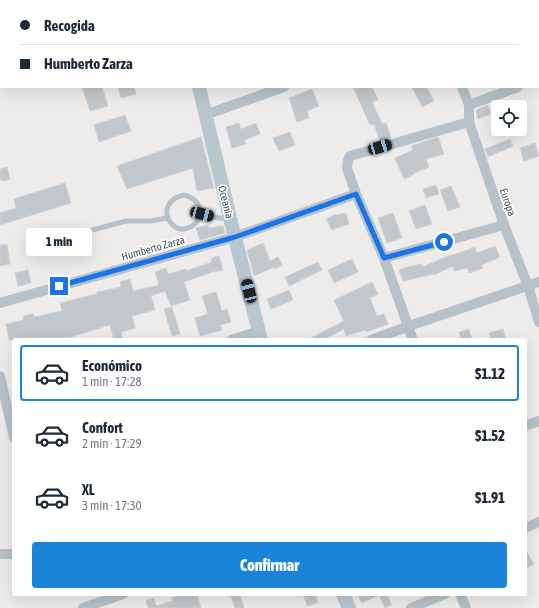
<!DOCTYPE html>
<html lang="es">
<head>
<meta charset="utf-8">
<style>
  :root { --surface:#fff; --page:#f2f2f3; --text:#1f2937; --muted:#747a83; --line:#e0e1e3; --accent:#1984da }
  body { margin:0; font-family:"Asap Condensed",sans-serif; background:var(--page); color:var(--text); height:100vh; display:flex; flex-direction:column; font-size:15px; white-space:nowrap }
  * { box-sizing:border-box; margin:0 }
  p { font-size:13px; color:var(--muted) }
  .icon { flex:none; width:22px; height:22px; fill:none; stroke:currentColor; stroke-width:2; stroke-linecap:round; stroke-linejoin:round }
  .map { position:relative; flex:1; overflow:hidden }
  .side { position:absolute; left:12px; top:338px; width:515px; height:258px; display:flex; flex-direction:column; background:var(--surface); border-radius:4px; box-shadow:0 4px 16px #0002 }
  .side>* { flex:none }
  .banner { position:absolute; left:0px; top:0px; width:539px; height:88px; box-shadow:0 4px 16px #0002; display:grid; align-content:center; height:88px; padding:0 20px; background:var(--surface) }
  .buttons { position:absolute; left:491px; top:100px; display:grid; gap:8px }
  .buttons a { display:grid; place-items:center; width:36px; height:36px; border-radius:4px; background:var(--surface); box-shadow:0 4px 16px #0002; font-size:20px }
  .end { position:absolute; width:18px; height:18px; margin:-9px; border:5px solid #1a73e8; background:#fff; box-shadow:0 0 0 2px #fff }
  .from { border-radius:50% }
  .bubble { position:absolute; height:28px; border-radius:4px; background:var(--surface); box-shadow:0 4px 16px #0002; font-size:13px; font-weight:800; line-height:28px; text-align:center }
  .car { position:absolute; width:12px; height:24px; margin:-12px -6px; border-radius:5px; box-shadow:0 0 3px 1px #0007; background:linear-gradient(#222 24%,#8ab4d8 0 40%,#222 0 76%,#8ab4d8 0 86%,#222 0) }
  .banner b { display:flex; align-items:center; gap:14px; height:38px; font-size:15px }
  .banner b+b { border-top:1px solid var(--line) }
  .banner i { width:10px; height:10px; background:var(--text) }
  ul { padding:7px 0 0; list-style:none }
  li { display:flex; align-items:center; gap:12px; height:56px; margin:0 8px 6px; padding:0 12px; border:2px solid transparent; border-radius:4px }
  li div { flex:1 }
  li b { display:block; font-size:15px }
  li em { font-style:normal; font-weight:800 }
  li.active { border-color:var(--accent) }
  li>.icon { width:36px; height:36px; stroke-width:1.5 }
  .button { display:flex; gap:8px; margin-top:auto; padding:8px 20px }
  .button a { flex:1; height:46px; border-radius:4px; background:var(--accent); color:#fff; font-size:16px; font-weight:800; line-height:46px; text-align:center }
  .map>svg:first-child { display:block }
</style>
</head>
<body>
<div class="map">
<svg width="539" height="608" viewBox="0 0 539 608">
  <rect width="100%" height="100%" fill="#eeebeb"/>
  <g fill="#c2c7cb" stroke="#cfd2d7">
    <path d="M 82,87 L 102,87 L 108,106 L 90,111 Z"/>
    <path d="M 118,87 L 134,87 L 136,94 L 121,98 Z"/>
    <path d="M 353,87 L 372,87 L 378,100 L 372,102 L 382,124 L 386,123 L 391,137 L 380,141 L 374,124 L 370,125 Z"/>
    <path d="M 412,87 L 427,87 L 434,101 L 422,107 Z"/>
    <path d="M 312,89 L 319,106 L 307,111 L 309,118 L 297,122 L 289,98 Z"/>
    <path d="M 488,105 L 491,114 L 478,119 L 476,110 Z"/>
    <path d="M 125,115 L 131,131 L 99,142 L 94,125 Z"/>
    <path d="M 239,123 L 241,129 L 256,123 L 260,134 L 244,140 L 246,144 L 232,148 L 226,127 Z"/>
    <path d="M 290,132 L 295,145 L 279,151 L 273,138 Z"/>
    <path d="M 201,137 L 214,188 L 197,191 L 193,168 L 127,189 L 117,166 Z"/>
    <path d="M 438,137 L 444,154 L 426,159 L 429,167 L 414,173 L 414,174 L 404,179 L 395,158 L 413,150 L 411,146 Z"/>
    <path d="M 510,139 L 513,146 L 488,157 L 485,149 Z"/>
    <path d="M 535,143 L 539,156 L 524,161 L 520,148 Z"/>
    <path d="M 7,167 L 10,179 L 4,181 L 0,179 L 0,169 Z"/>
    <path d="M 65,183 L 71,203 L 0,225 L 0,213 L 16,208 L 14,199 Z"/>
    <path d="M 436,185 L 439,194 L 426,198 L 423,189 Z"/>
    <path d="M 451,186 L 460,207 L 448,211 L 440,190 Z"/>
    <path d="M 425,205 L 432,224 L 416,229 L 409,211 Z"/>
    <path d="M 346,213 L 349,224 L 332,230 L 326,219 L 336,214 L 337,215 Z"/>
    <path d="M 393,213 L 402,238 L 387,243 L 378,218 Z"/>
    <path d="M 208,225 L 209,228 L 223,226 L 225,233 L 200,240 L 196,228 Z"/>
    <path d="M 263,243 L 270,261 L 278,257 L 282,265 L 275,269 L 274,267 L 254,276 L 247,250 Z"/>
    <path d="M 7,244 L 10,264 L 0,266 L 0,245 Z"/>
    <path d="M 495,246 L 500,257 L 481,265 L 483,268 L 469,273 L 467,268 L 454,271 L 453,266 L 434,275 L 434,274 L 403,281 L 399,270 L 407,267 L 422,264 L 423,267 L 445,257 L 462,252 L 475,247 L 477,253 Z"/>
    <path d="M 219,256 L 223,270 L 215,272 L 215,271 L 184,282 L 190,300 L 171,306 L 165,291 L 151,296 L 155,310 L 132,316 L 135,328 L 121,332 L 123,340 L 114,340 L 110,325 L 68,338 L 68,337 L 54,340 L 9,340 L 6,324 L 24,320 L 23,316 L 33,314 L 34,317 L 62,311 L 60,303 L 97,294 L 97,292 L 121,287 L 120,282 L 130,279 L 133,291 L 159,285 L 155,272 L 166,268 L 168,274 L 186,269 L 186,271 L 212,262 L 211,258 Z"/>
    <path d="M 352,259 L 358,272 L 334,283 L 328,270 Z"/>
    <path d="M 318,262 L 322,270 L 289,286 L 285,277 Z"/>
    <path d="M 28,270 L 31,283 L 18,286 L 15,273 Z"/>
    <path d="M 372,282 L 378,294 L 370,298 L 377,316 L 384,314 L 388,324 L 366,332 L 365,330 L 346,336 L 344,329 L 323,340 L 307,340 L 344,321 L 334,300 Z"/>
    <path d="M 289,290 L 293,300 L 271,309 L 267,299 Z"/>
    <path d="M 216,292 L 222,311 L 227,309 L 231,322 L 220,325 L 222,330 L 200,336 L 195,318 L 208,314 L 202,296 Z"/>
    <path d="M 172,307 L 180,334 L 172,336 L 164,309 Z"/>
    <path d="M 469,329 L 472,340 L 462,340 L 459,332 Z"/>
    <path d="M 503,329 L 506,340 L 491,340 L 489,333 Z"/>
    <path d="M 525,549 L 534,564 L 525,569 Z"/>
    <path d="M 183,594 L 197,594 L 201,608 L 148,608 L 146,601 L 154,598 L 156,606 L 173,601 L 171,598 Z"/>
    <path d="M 230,594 L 240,594 L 244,608 L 235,608 Z"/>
    <path d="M 303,594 L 315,594 L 318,603 L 307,606 Z"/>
    <path d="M 357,594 L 386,594 L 392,605 L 385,608 L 379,595 L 362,603 Z"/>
  </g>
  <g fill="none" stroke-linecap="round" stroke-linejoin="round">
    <g stroke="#b6c2c8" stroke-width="5">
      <path d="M 184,195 C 195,198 199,203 202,214 C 180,254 146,203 184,195 Z"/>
      <path d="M 202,214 L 218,218 L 229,218"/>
      <path d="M 66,237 L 126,221 L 151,221 L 167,218"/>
    </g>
    <g stroke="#b6c2c8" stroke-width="10">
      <path d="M 431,0 L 431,1"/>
      <path d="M 538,80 L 539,79"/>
      <path d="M 462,87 L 469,105 L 469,122 L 504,225 L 528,286 L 539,322"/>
      <path d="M 469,105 L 518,87"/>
      <path d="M 205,115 L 284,87"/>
      <path d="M 384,258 L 504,225"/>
      <path d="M 0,303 L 235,237 L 356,194"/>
      <path d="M 231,340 L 259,331"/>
      <path d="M 371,340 L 409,326 L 539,282"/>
      <path d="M 413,340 L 384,258 L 356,194 L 347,168 L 348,160 L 350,156 L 469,122"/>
      <path d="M 0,376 L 14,438"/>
      <path d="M 525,426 L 539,421"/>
      <path d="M 525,528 L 539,522"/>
      <path d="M 0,554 L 14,554"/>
      <path d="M 460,594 L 466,608"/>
      <path d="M 83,608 L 123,594"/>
      <path d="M 411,608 L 445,594"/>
    </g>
    <g stroke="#b8c6d0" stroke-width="14">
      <path d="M 180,0 L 181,1"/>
      <path d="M 150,1 L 153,0"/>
      <path d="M 0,50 L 1,50"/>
      <path d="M 199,87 L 230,218 L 261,340"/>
      <path d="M 343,594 L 349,608"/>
    </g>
  </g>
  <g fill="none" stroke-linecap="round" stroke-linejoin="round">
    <path stroke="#1a73e8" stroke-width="5" d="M 59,286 L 235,237 L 356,194 L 384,258 L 444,242"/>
  </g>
  <g text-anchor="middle" stroke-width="3" stroke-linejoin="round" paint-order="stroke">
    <g font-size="11" fill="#445158" stroke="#fff">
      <text transform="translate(226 202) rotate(76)" y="4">Oceanía</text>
      <text transform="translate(508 202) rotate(71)" y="4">Europa</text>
      <text transform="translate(153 248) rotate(-16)" y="4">Humberto Zarza</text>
    </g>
  </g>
</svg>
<div class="buttons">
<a><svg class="icon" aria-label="locate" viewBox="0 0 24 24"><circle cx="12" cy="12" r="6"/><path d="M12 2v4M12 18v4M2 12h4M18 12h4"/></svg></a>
</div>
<i class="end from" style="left:444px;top:242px"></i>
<i class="end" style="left:59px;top:286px"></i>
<div class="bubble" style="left:26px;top:228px;width:66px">1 min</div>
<i class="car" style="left:380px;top:147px;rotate:74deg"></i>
<i class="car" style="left:202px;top:214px;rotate:105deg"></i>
<i class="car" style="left:249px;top:291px;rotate:346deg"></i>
<div class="banner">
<b><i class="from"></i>Recogida</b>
<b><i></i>Humberto Zarza</b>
</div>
<section class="side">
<ul>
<li class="active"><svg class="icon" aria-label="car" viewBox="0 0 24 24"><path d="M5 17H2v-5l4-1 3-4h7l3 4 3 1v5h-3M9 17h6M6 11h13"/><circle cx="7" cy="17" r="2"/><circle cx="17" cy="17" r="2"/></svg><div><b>Económico</b><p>1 min · 17:28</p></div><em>$1.12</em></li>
<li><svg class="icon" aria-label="car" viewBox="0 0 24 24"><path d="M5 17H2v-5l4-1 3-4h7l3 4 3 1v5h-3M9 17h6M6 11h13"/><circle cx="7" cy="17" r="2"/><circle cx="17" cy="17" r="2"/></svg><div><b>Confort</b><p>2 min · 17:29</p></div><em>$1.52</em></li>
<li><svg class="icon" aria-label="car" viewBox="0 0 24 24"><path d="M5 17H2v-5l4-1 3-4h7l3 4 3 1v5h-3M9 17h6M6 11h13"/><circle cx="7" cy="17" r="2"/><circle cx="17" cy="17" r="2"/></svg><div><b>XL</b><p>3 min · 17:30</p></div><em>$1.91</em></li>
</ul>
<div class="button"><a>Confirmar</a></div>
</section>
</div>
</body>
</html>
